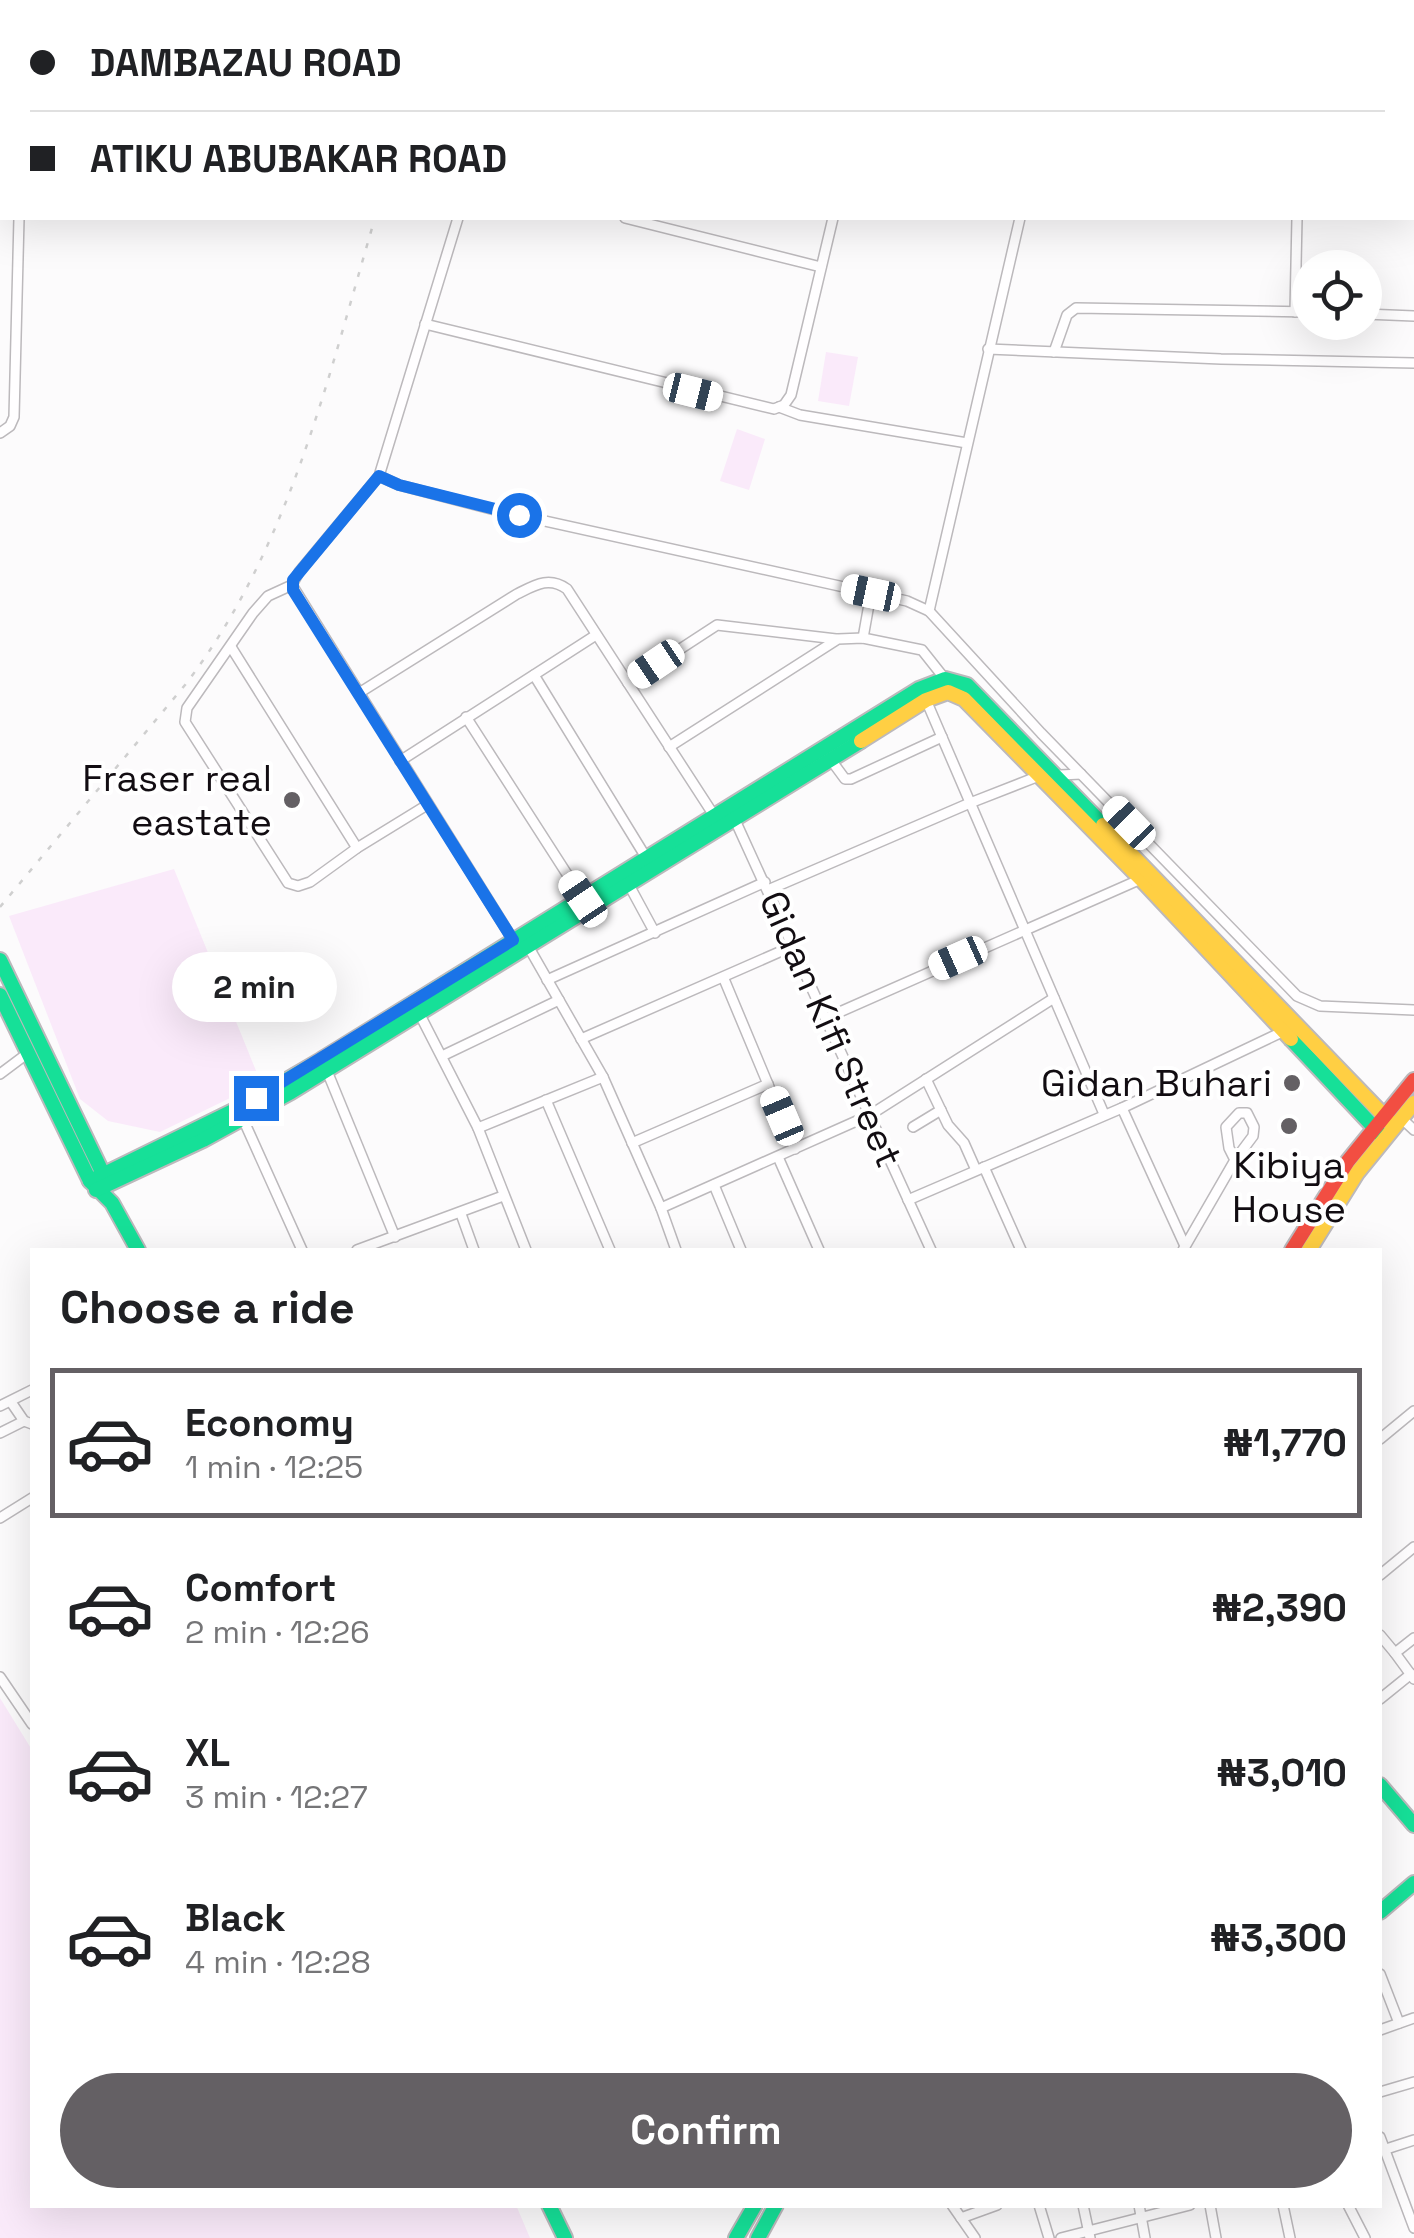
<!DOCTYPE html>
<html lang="en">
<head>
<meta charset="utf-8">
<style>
  :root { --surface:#fff; --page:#f2f2f2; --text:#202124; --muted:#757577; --line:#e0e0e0; --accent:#646064 }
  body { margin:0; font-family:"Space Grotesk",sans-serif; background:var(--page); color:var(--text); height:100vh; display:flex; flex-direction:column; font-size:38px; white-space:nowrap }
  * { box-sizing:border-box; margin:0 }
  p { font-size:32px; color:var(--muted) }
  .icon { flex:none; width:55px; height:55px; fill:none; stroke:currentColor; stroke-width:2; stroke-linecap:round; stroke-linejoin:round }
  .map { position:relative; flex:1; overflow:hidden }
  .drawer { position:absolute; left:30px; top:1248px; width:1352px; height:960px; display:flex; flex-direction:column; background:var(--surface); border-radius:0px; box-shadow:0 10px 40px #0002 }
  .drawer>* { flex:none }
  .hud { position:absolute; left:0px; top:0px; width:1415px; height:220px; box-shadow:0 10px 40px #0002; display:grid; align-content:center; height:220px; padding:0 30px; background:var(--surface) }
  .buttons { position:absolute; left:1292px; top:250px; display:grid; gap:20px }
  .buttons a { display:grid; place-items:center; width:90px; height:90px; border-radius:50%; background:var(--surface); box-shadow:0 10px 40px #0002; font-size:50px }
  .end { position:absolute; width:45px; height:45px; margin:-22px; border:12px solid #1a73e8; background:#fff; box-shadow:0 0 0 5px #fff }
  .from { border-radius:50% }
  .bubble { position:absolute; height:70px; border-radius:35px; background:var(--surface); box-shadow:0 10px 40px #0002; font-size:32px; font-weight:800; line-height:70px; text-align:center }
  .car { position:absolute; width:30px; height:60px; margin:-30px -15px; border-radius:12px; box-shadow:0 0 8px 2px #0007; background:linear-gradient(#fff 24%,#345 0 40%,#fff 0 76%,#345 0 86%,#fff 0) }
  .hud b { display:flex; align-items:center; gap:35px; height:95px; font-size:38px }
  .hud b+b { border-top:2px solid var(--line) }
  .hud i { width:25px; height:25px; background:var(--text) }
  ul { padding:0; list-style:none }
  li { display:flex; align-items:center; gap:30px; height:150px; margin:0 20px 15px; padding:0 10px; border:5px solid transparent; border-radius:0px }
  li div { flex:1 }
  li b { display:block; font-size:38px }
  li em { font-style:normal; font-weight:800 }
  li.current { border-color:var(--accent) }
  li>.icon { width:90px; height:90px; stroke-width:1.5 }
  h2 { padding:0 30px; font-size:45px; line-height:120px }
  .primary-button { display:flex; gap:20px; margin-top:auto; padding:20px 30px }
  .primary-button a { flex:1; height:115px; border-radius:60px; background:var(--accent); color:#fff; font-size:40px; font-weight:800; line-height:115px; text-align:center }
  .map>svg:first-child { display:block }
</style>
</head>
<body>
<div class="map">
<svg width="1414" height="2238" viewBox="0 0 1414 2238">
  <rect width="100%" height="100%" fill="#fcfbfc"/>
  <g fill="#faeafa">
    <path d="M 826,352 L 858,357 L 849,406 L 818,401 Z"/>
    <path d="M 737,429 L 765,439 L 749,490 L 720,481 Z"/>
    <path d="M 174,869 L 261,1083 L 160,1132 L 108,1121 L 80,1099 L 9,916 Z"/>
    <path d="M 0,1698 L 32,1750 L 32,2205 L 516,2205 L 530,2238 L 0,2238 Z"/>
  </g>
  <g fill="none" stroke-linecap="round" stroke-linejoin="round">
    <defs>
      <g id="street">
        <path d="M 32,0 L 32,2"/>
        <path d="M 1010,0 L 1019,2"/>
        <path d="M 1295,0 L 1380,2"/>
        <path d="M 523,2 L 524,0"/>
        <path d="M 687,2 L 688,0"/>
        <path d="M 1043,2 L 1043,0"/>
        <path d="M 1078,2 L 1080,0"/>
        <path d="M 1246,2 L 1249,0"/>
        <path d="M 1412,3 L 1414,3"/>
        <path d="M 1412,151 L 1414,151"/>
        <path d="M 458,218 L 379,476 L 299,572 L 292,585 L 515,943"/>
        <path d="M 625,218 L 821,267"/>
        <path d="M 1295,312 L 1297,218"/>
        <path d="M 1365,314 L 1414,316"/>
        <path d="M 425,324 L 774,409 L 784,405 L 791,395 L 833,218"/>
        <path d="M 988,349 L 1221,359 L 1414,363"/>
        <path d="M 1054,352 L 1067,315 L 1076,308 L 1310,312"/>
        <path d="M 779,407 L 800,415 L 967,443"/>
        <path d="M 0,433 L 10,426 L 14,417 L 19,218"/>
        <path d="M 379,476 L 399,485 L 495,510 L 907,601 L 929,611 L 1041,733 L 1297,996 L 1320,1006 L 1414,1010"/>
        <path d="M 292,585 L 268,596 L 253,613 L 187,708 L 185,722 L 288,883 L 298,886 L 310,882 L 357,848 L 427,805"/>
        <path d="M 929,611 L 1020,218"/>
        <path d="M 863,638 L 871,593"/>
        <path d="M 231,647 L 357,848"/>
        <path d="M 534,675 L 647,859"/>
        <path d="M 628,683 L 717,625 L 836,639"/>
        <path d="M 359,693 L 517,594 C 535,585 549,576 567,589 L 715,817"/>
        <path d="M 926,700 L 1104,1114"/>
        <path d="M 466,717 L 583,899"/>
        <path d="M 669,747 L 838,639 L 863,638 L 922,650 L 945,679"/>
        <path d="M 831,760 L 845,779 L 851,779 L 942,737"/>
        <path d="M 400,761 L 596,635"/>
        <path d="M 735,820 L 931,1250"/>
        <path d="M 629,885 L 655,933"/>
        <path d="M 768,890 L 970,803 L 1039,776 L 1081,774"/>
        <path d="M 528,946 L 603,1077 L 661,1208 L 676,1250"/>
        <path d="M 724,979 L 795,1149"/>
        <path d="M 547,980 L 765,882"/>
        <path d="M 418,1011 L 478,1128 L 526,1250"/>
        <path d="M 826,1018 L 1141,879"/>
        <path d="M 581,1039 L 793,946"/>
        <path d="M 442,1056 L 559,1000"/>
        <path d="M 327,1071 L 395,1237"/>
        <path d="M 0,1074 L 28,1053"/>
        <path d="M 926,1079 L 948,1125 L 964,1143 L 976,1170"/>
        <path d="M 546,1100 L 610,1250"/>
        <path d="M 1122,1108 L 1185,1246"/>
        <path d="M 1400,1117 L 1414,1130"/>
        <path d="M 243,1119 L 302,1250"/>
        <path d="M 913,1127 L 941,1110"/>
        <path d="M 478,1128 L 603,1077"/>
        <path d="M 632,1143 L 768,1084"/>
        <path d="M 778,1157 L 819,1250"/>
        <path d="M 984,1167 L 1021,1250"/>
        <path d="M 714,1185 L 741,1250"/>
        <path d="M 908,1200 L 1122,1108 L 1282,1032"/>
        <path d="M 661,1208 L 870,1115 L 1054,998"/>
        <path d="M 461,1214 L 474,1250"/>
        <path d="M 357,1250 L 503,1196"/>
        <path d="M 1183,1250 L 1235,1160 L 1253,1136 L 1254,1127 L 1247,1113 L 1239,1113 L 1226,1127 L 1229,1148 L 1235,1160"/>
        <path d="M 11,1402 L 24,1421 L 32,1424"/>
        <path d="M 0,1406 L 32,1390"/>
        <path d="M 0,1433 L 24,1421"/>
        <path d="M 1380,1439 L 1414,1411"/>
        <path d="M 0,1518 L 32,1498"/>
        <path d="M 1380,1575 L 1414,1547"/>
        <path d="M 1380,1635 L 1395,1653"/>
        <path d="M 1414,1638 L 1395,1653 L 1414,1679"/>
        <path d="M 0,1677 L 32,1724"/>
        <path d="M 1380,1699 L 1411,1674"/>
        <path d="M 1380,1974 L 1399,2023"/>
        <path d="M 1380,2030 L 1414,2018"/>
        <path d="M 1380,2092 L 1414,2082"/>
        <path d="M 1380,2137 L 1414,2228"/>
        <path d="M 1380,2151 L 1414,2140"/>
        <path d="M 952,2205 L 975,2238"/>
        <path d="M 1039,2205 L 1049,2238"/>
        <path d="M 1083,2205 L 1090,2238"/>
        <path d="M 1139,2205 L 1145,2238"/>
        <path d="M 1210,2205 L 1216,2238"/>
        <path d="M 1283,2205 L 1290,2238"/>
        <path d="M 1348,2205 L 1365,2238"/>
        <path d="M 961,2218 L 997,2205"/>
        <path d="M 1061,2238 L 1190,2205"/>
      </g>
      <g id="fast">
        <path d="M 0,960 L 105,1178"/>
        <path d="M 0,995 L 90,1181 L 112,1203 L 138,1250"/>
        <path d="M 1291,1039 L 1383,1137"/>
        <path d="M 90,1181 L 237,1109 L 321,1060 L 919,689 L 945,679 L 967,685 L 1103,825"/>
        <path d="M 96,1190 L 203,1140 L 291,1092 L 861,741"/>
        <path d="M 1380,1785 L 1414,1825"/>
        <path d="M 1380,1912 L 1414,1883"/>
        <path d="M 549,2205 L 565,2238"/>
        <path d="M 736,2238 L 755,2205"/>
        <path d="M 758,2238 L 776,2205"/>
      </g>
      <g id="slow">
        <path d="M 861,741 L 926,700 L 948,692 L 964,699 L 1141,879 L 1291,1039"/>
        <path d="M 1103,825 L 1393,1125"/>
        <path d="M 1309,1250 L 1357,1173 L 1414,1103"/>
      </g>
      <path id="jam" d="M 1292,1250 L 1348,1161 L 1414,1080"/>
    </defs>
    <use href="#street" stroke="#bcb9bc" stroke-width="12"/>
    <use href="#fast" stroke="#bcb9bc" stroke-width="18"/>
    <use href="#slow" stroke="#bcb9bc" stroke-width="18"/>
    <use href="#jam" stroke="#bcb9bc" stroke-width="18"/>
    <use href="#street" stroke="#fffeff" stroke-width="9"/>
    <use href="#fast" stroke="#16e098" stroke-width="14"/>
    <use href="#slow" stroke="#ffcf43" stroke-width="14"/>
    <use href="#jam" stroke="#f24e42" stroke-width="14"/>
    <g stroke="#cfcfcf" stroke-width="2.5" stroke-dasharray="5 10" stroke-linecap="butt">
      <path d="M 439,2 L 440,0"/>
      <path d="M 0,907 L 185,685 C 290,548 327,380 375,218"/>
    </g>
  </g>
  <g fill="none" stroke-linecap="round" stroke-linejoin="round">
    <path stroke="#1a73e8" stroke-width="12" d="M 256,1098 L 513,940 L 293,590 L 293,580 L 379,476 L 399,485 L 519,515"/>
  </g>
  <g fill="#646064" stroke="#fff" stroke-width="4">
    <circle cx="292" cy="800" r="10"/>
    <circle cx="1292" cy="1083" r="10"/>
    <circle cx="1289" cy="1126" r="10"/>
  </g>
  <g text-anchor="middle" stroke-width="8" stroke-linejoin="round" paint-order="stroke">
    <g font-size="38" fill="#120d12" stroke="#fff" text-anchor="end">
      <text x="272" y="791">Fraser real<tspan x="272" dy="44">eastate</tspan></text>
      <text x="1272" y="1096">Gidan Buhari</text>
      <text x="1289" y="1178" text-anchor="middle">Kibiya<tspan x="1289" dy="44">House</tspan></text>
    </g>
    <g font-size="38" fill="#120d12" stroke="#fff">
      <text transform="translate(831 1029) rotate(66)" y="13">Gidan Kifi Street</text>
    </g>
  </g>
</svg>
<div class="buttons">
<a><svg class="icon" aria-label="locate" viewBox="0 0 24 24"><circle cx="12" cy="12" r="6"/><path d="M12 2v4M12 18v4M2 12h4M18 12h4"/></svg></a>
</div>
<i class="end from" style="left:519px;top:515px"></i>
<i class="end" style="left:256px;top:1098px"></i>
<div class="bubble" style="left:172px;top:952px;width:165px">2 min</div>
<i class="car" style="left:693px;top:392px;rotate:104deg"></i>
<i class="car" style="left:871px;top:593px;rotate:282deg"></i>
<i class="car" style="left:656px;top:664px;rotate:236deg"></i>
<i class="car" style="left:1129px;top:823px;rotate:316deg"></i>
<i class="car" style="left:583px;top:899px;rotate:326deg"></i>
<i class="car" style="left:958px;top:958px;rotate:246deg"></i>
<i class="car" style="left:782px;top:1116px;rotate:337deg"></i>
<div class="hud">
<b><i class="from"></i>DAMBAZAU ROAD</b>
<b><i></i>ATIKU ABUBAKAR ROAD</b>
</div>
<section class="drawer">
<h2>Choose a ride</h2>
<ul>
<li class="current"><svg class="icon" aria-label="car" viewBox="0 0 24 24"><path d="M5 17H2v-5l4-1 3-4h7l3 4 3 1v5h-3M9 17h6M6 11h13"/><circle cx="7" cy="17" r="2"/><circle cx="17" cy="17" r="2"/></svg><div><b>Economy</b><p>1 min · 12:25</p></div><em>₦1,770</em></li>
<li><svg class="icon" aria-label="car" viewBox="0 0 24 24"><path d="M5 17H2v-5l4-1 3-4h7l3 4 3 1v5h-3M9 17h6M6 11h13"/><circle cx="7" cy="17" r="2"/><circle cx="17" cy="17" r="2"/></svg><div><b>Comfort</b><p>2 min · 12:26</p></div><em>₦2,390</em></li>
<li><svg class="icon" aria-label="car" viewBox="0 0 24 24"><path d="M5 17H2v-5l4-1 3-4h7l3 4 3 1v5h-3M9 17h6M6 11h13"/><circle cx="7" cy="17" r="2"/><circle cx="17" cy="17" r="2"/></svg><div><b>XL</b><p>3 min · 12:27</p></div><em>₦3,010</em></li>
<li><svg class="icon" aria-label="car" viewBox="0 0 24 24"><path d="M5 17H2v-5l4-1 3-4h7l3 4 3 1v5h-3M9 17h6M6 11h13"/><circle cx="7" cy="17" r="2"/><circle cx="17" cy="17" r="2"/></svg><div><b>Black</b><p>4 min · 12:28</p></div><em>₦3,300</em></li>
</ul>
<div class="primary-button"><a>Confirm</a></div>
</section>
</div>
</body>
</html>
